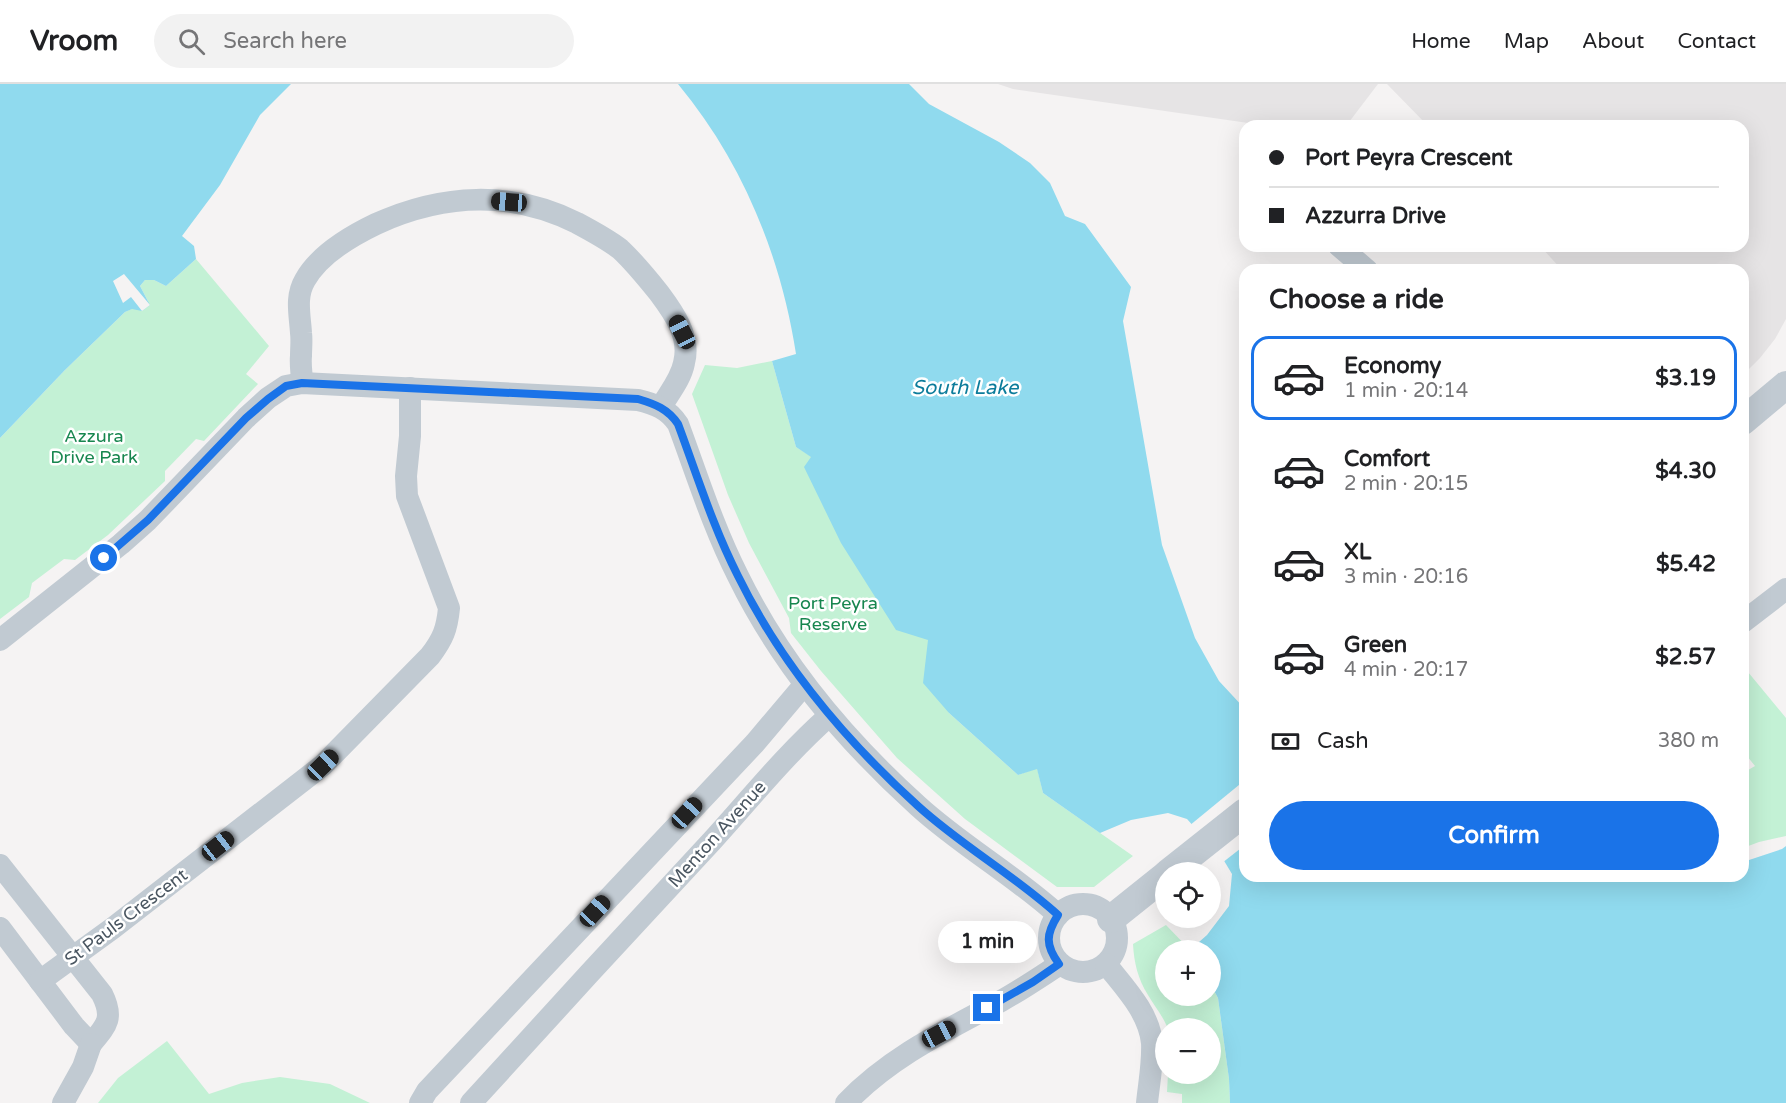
<!DOCTYPE html>
<html lang="en">
<head>
<meta charset="utf-8">
<style>
  :root { --surface:#fff; --page:#f2f2f2; --text:#202124; --muted:#757577; --line:#e0e0e0; --accent:#1a73e8 }
  body { margin:0; font-family:"Varela Round",sans-serif; background:var(--page); color:var(--text); height:100vh; display:flex; flex-direction:column; font-size:22px; white-space:nowrap }
  * { box-sizing:border-box; margin:0 }
  p { font-size:20px; color:var(--muted) }
  .icon { flex:none; width:33px; height:33px; fill:none; stroke:currentColor; stroke-width:2; stroke-linecap:round; stroke-linejoin:round }
  .map { position:relative; flex:1; overflow:hidden }
  .side { position:absolute; left:1239px; top:180px; width:510px; height:618px; display:flex; flex-direction:column; background:var(--surface); border-radius:18px; box-shadow:0 6px 24px #0002 }
  .side>* { flex:none }
  .guide { position:absolute; left:1239px; top:36px; width:510px; height:132px; border-radius:18px; box-shadow:0 6px 24px #0002; display:grid; align-content:center; height:132px; padding:0 30px; background:var(--surface) }
  .tools { position:absolute; left:1155px; top:778px; display:grid; gap:12px }
  .tools a { display:grid; place-items:center; width:66px; height:66px; border-radius:50%; background:var(--surface); box-shadow:0 6px 24px #0002; font-size:30px }
  .end { position:absolute; width:27px; height:27px; margin:-14px; border:8px solid #1a73e8; background:#fff; box-shadow:0 0 0 3px #fff }
  .from { border-radius:50% }
  .bubble { position:absolute; height:42px; border-radius:21px; background:var(--surface); box-shadow:0 6px 24px #0002; font-size:20px; font-weight:800; line-height:42px; text-align:center }
  .car { position:absolute; width:18px; height:36px; margin:-18px -9px; border-radius:8px; box-shadow:0 0 4px 2px #0007; background:linear-gradient(#222 24%,#8ab4d8 0 40%,#222 0 76%,#8ab4d8 0 86%,#222 0) }
  .guide b { display:flex; align-items:center; gap:21px; height:57px; font-size:22px }
  .guide b+b { border-top:2px solid var(--line) }
  .guide i { width:15px; height:15px; background:var(--text) }
  ul { padding:0; list-style:none }
  li { display:flex; align-items:center; gap:18px; height:84px; margin:0 12px 9px; padding:0 18px; border:3px solid transparent; border-radius:18px }
  li div { flex:1 }
  li b { display:block; font-size:22px }
  li em { font-style:normal; font-weight:800 }
  li.current { border-color:var(--accent) }
  li>.icon { width:54px; height:54px; stroke-width:1.5 }
  h2 { padding:0 30px; font-size:27px; line-height:72px }
  .pay { display:flex; align-items:center; gap:15px; height:66px; padding:0 30px; font-size:22px }
  .pay p { margin-inline-start:auto }
  .cta { display:flex; gap:12px; margin-top:auto; padding:12px 30px }
  .cta a { flex:1; height:69px; border-radius:36px; background:var(--accent); color:#fff; font-size:24px; font-weight:800; line-height:69px; text-align:center }
  header { display:flex; align-items:center; gap:36px; box-sizing:border-box; height:84px; padding:0 30px; background:var(--surface); border-bottom:2px solid var(--line) }
  header strong { font-size:28px }
  nav { display:flex; gap:33px; margin-inline-start:auto; font-size:21px }
  .search { width:420px; height:54px; background:var(--page); display:flex; align-items:center; gap:15px; box-sizing:border-box; padding:0 21px; border-radius:33px; color:var(--muted); font-size:22px }
  .map>svg:first-child { display:block }
</style>
</head>
<body>
<header>
<strong>Vroom</strong>
<div class="search"><svg class="icon" aria-label="search" viewBox="0 0 24 24"><circle cx="10" cy="10" r="6"/><path d="M15 15l6 6"/></svg>Search here</div>
<nav><a>Home</a><a>Map</a><a>About</a><a>Contact</a></nav>
</header>
<div class="map">
<svg width="1786" height="1019" viewBox="0 0 1786 1019">
  <rect width="100%" height="100%" fill="#f5f3f3"/>
  <g fill="#e6e4e5">
    <path d="M 998,0 L 1378,0 L 1346,42 L 1269,42 L 1013,5 Z"/>
    <path d="M 1387,0 L 1786,0 L 1786,235 L 1775,255 L 1760,274 L 1743,291 L 1743,186 L 1562,186 L 1540,162 L 1743,162 L 1743,42 L 1428,42 Z"/>
  </g>
  <g fill="#c3f1d5">
    <path d="M 196,175 L 269,262 L 246,290 L 258,300 L 204,357 L 196,355 L 165,387 L 165,397 L 108,451 L 75,476 L 64,475 L 32,499 L 29,513 L 0,535 L 0,354 L 65,286 L 125,228 L 148,217 L 140,202 L 145,196 L 154,196 L 166,202 Z"/>
    <path d="M 772,277 L 796,363 L 812,373 L 928,556 L 949,629 L 1018,691 L 1037,684 L 1043,709 L 1133,772 L 1094,803 L 1057,803 L 965,735 L 897,674 L 821,587 L 791,549 L 789,534 L 749,459 L 728,411 L 692,310 L 705,281 L 737,284 Z"/>
    <path d="M 1743,582 L 1786,634 L 1786,752 L 1759,758 L 1743,764 L 1743,689 L 1755,682 L 1743,667 Z"/>
    <path d="M 1166,841 L 1191,867 L 1166,867 L 1166,912 L 1210,912 L 1211,901 L 1218,914 L 1229,995 L 1230,1019 L 1182,1019 L 1182,1010 L 1167,1008 L 1168,990 L 1210,990 L 1210,945 L 1168,945 C 1163,932 1155,923 1148,911 C 1138,895 1134,879 1133,860 Z"/>
    <path d="M 167,957 L 209,1010 L 242,999 L 280,993 L 330,1000 L 370,1019 L 98,1019 L 118,994 Z"/>
  </g>
  <g fill="#90daee">
    <path d="M 0,0 L 291,0 L 260,31 L 220,101 L 182,152 L 194,162 L 196,175 L 166,202 L 154,196 L 145,196 L 140,202 L 150,221 L 142,227 L 132,225 L 125,228 L 65,286 L 0,354 Z"/>
    <path d="M 678,0 L 909,0 L 929,20 L 999,58 L 1030,79 L 1050,99 L 1065,132 L 1085,140 L 1131,203 L 1123,237 L 1162,461 L 1195,554 L 1219,597 L 1245,625 L 1245,792 L 1554,792 L 1560,795 L 1601,798 L 1677,792 L 1743,792 L 1743,778 L 1782,765 L 1786,762 L 1786,1019 L 1230,1019 L 1229,995 L 1218,914 L 1211,901 L 1210,867 L 1190,866 L 1207,851 L 1229,822 L 1232,790 L 1223,775 L 1187,735 L 1168,729 L 1131,736 L 1100,749 L 1043,709 L 1037,685 L 1018,691 L 949,629 L 923,599 L 928,556 L 896,546 L 841,459 L 804,383 L 811,373 L 796,363 L 772,277 L 796,270 C 781,172 742,77 678,0 Z"/>
  </g>
  <g fill="#f5f3f3">
    <path d="M 124,190 L 150,221 L 142,227 L 131,213 L 123,219 L 113,197 Z"/>
    <path d="M 1245,696 L 1245,761 L 1222,779 L 1189,742 Z"/>
  </g>
  <g fill="none" stroke-linecap="round" stroke-linejoin="round">
    <g stroke="#c1cad2" stroke-width="22">
      <path d="M 1339,162 L 1367,186"/>
      <path d="M 302,299 C 302,290 300,281 301,272 C 301,264 302,256 301,249 C 300,231 295,213 305,196 C 319,171 351,152 376,140 C 442,110 511,106 577,139 C 592,147 607,155 620,165 C 634,178 647,194 659,209 C 674,229 691,253 684,279 C 681,295 669,309 661,323"/>
      <path d="M 1743,538 L 1786,505"/>
      <path d="M 0,556 L 121,460 L 148,436 L 246,334 L 268,314 L 286,302 L 302,299 L 638,316 C 655,320 668,325 678,340 C 697,391 713,443 738,492 C 781,580 845,656 918,722 C 962,762 1014,791 1058,831"/>
      <path d="M 0,781 L 102,910 C 114,934 107,941 91,960 L 74,942 L 0,844"/>
      <circle cx="1083" cy="854" r="34"/>
      <path d="M 1106,880 C 1124,903 1149,928 1152,959 C 1153,979 1149,999 1147,1019"/>
      <path d="M 40,897 L 113,844 L 323,681 L 430,572 C 443,555 447,545 449,524 L 407,412 L 406,392 L 410,352 L 410,304"/>
      <path d="M 63,1019 L 83,983 L 91,960"/>
      <path d="M 420,1019 L 427,1007 L 755,659 L 804,601"/>
      <path d="M 471,1019 C 550,932 631,844 711,758 C 750,715 786,670 829,632"/>
      <path d="M 846,1019 C 890,973 945,947 1001,917 C 1021,906 1040,893 1060,880"/>
    </g>
    <g stroke="#c1cad2" stroke-width="28">
      <path d="M 1743,337 L 1786,301"/>
      <path d="M 1168,789 L 1245,728"/>
      <path d="M 1111,835 L 1166,791"/>
    </g>
  </g>
  <g fill="none" stroke-linecap="round" stroke-linejoin="round">
    <path stroke="#1a73e8" stroke-width="8" d="M 104,474 L 148,436 L 246,334 L 268,315 L 286,302 L 302,299 L 638,315 C 655,320 668,325 678,340 C 697,391 713,443 738,492 C 781,580 845,656 918,722 C 962,762 1014,791 1058,831 C 1046,850 1045,861 1059,880 L 1033,898 L 987,924"/>
  </g>
  <g text-anchor="middle" stroke-width="5" stroke-linejoin="round" paint-order="stroke">
    <g font-size="18" fill="#17864f" stroke="#fff">
      <text x="94" y="358">Azzura<tspan x="94" dy="21">Drive Park</tspan></text>
      <text x="833" y="525">Port Peyra<tspan x="833" dy="21">Reserve</tspan></text>
    </g>
    <g font-size="18" fill="#4a5661" stroke="#fff">
      <text transform="translate(717 750) rotate(-48)" y="6">Menton Avenue</text>
      <text transform="translate(126 833) rotate(-37)" y="6">St Pauls Crescent</text>
    </g>
    <g font-size="20" font-style="italic" fill="#0c7c9b" stroke="#fff">
      <text x="965" y="310">South Lake</text>
    </g>
  </g>
</svg>
<div class="tools">
<a><svg class="icon" aria-label="locate" viewBox="0 0 24 24"><circle cx="12" cy="12" r="6"/><path d="M12 2v4M12 18v4M2 12h4M18 12h4"/></svg></a>
<a>+</a>
<a>−</a>
</div>
<i class="end from" style="left:104px;top:474px"></i>
<i class="end" style="left:987px;top:924px"></i>
<div class="bubble" style="left:938px;top:837px;width:99px">1 min</div>
<i class="car" style="left:509px;top:118px;rotate:274deg"></i>
<i class="car" style="left:682px;top:248px;rotate:333deg"></i>
<i class="car" style="left:323px;top:681px;rotate:46deg"></i>
<i class="car" style="left:687px;top:729px;rotate:43deg"></i>
<i class="car" style="left:218px;top:762px;rotate:52deg"></i>
<i class="car" style="left:595px;top:827px;rotate:43deg"></i>
<i class="car" style="left:939px;top:950px;rotate:62deg"></i>
<div class="guide">
<b><i class="from"></i>Port Peyra Crescent</b>
<b><i></i>Azzurra Drive</b>
</div>
<section class="side">
<h2>Choose a ride</h2>
<ul>
<li class="current"><svg class="icon" aria-label="car" viewBox="0 0 24 24"><path d="M5 17H2v-5l4-1 3-4h7l3 4 3 1v5h-3M9 17h6M6 11h13"/><circle cx="7" cy="17" r="2"/><circle cx="17" cy="17" r="2"/></svg><div><b>Economy</b><p>1 min · 20:14</p></div><em>$3.19</em></li>
<li><svg class="icon" aria-label="car" viewBox="0 0 24 24"><path d="M5 17H2v-5l4-1 3-4h7l3 4 3 1v5h-3M9 17h6M6 11h13"/><circle cx="7" cy="17" r="2"/><circle cx="17" cy="17" r="2"/></svg><div><b>Comfort</b><p>2 min · 20:15</p></div><em>$4.30</em></li>
<li><svg class="icon" aria-label="car" viewBox="0 0 24 24"><path d="M5 17H2v-5l4-1 3-4h7l3 4 3 1v5h-3M9 17h6M6 11h13"/><circle cx="7" cy="17" r="2"/><circle cx="17" cy="17" r="2"/></svg><div><b>XL</b><p>3 min · 20:16</p></div><em>$5.42</em></li>
<li><svg class="icon" aria-label="car" viewBox="0 0 24 24"><path d="M5 17H2v-5l4-1 3-4h7l3 4 3 1v5h-3M9 17h6M6 11h13"/><circle cx="7" cy="17" r="2"/><circle cx="17" cy="17" r="2"/></svg><div><b>Green</b><p>4 min · 20:17</p></div><em>$2.57</em></li>
</ul>
<div class="pay"><svg class="icon" aria-label="cash" viewBox="0 0 24 24"><path d="M3 7h18v10H3z"/><circle cx="12" cy="12" r="2"/></svg>Cash<p>380 m</p></div>
<div class="cta"><a>Confirm</a></div>
</section>
</div>
</body>
</html>
